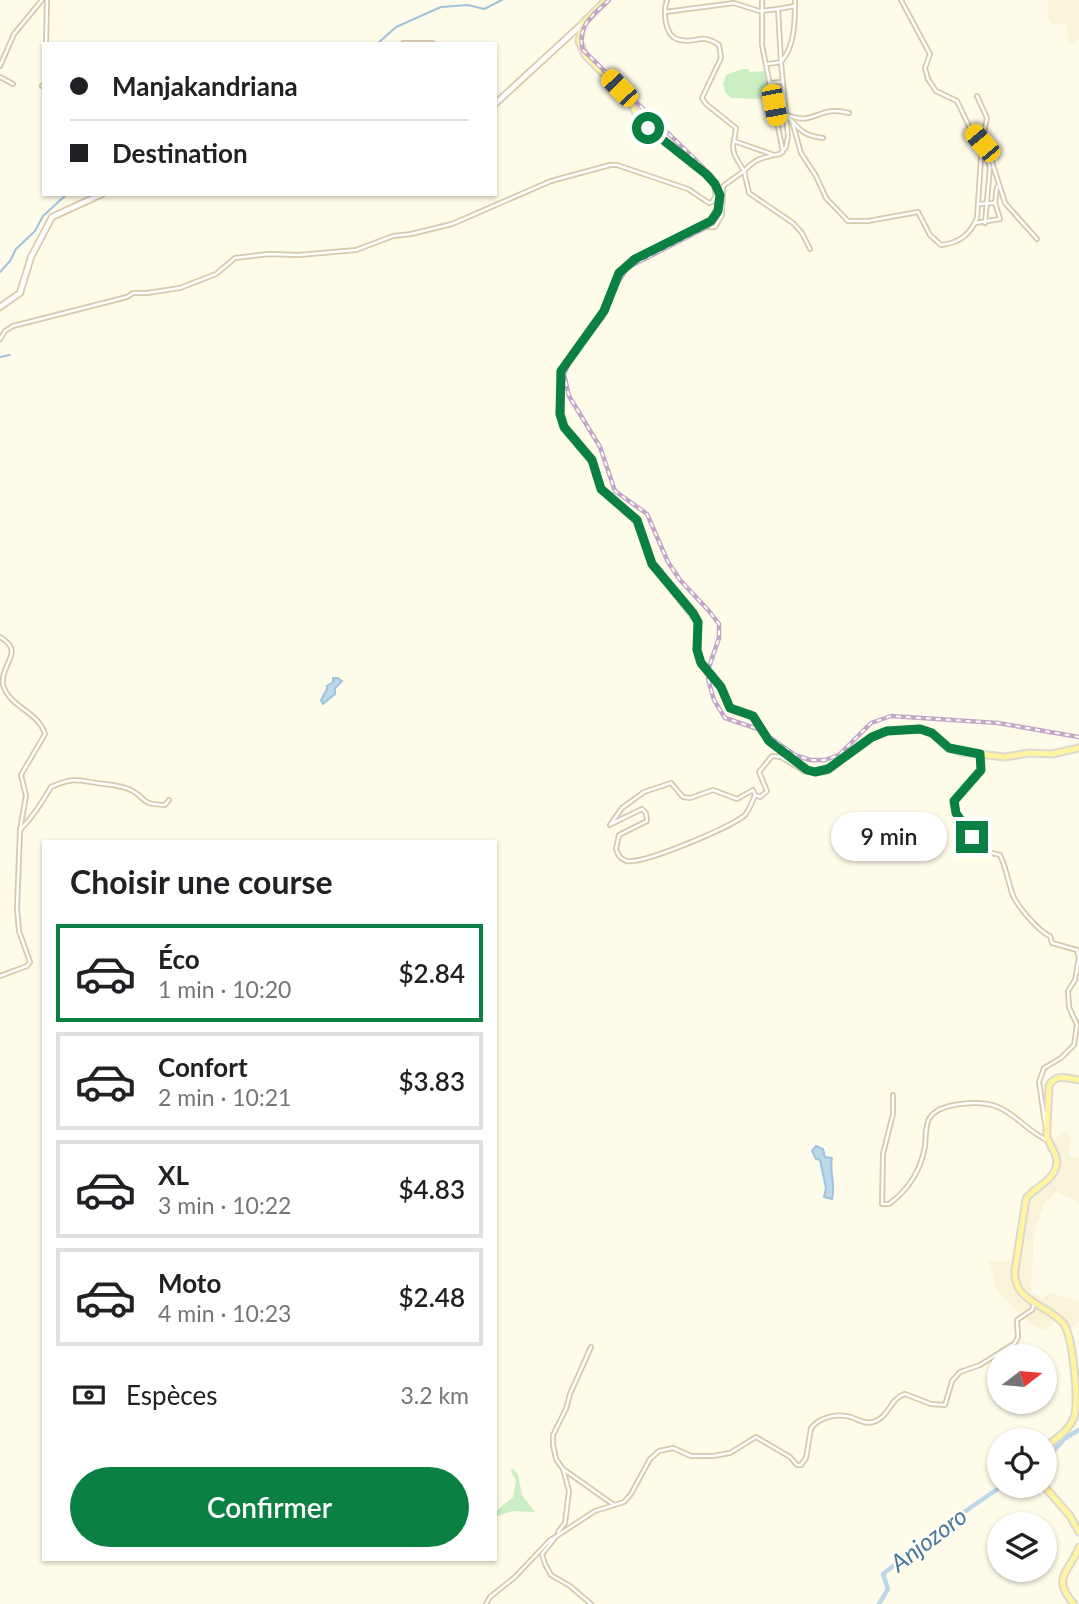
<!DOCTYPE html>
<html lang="fr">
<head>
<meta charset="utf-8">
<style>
  :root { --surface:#fff; --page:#f2f2f2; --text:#202124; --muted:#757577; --line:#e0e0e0; --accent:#0b8043 }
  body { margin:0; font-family:Lato,sans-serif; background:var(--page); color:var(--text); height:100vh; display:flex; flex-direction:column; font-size:26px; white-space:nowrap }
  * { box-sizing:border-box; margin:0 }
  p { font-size:23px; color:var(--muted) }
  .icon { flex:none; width:38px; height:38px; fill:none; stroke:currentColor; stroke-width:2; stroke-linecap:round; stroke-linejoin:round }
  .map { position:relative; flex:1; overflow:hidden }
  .drawer { position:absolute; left:42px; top:840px; width:455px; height:721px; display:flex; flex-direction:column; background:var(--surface); border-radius:0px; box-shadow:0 2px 5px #0004 }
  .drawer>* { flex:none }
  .guide { position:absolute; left:42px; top:42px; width:455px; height:154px; border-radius:0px; box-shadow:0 2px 5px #0004; display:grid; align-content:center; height:154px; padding:0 28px; background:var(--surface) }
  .needle { width:46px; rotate:74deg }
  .buttons { position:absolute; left:987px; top:1344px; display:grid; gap:14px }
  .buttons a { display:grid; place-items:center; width:70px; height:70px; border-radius:50%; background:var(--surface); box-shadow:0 2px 5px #0004; font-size:35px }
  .end { position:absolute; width:32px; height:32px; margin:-16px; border:9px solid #0b8043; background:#fff; box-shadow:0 0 0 4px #fff }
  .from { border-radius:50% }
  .bubble { position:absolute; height:49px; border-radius:24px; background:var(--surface); box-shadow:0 2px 5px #0004; font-size:23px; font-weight:600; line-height:49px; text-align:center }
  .car { position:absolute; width:21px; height:42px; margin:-21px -10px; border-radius:9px; box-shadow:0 0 5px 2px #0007; background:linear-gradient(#f5c518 24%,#345 0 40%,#f5c518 0 76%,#345 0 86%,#f5c518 0) }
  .guide b { display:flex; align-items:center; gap:24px; height:66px; font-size:26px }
  .guide b+b { border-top:2px solid var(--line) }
  .guide i { width:18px; height:18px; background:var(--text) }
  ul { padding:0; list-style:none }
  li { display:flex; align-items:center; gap:21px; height:98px; margin:0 14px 10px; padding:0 14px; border:4px solid var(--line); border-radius:0px }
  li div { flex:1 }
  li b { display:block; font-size:26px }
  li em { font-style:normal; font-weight:600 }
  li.active { border-color:var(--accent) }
  li>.icon { width:63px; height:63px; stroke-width:1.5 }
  h2 { padding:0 28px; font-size:32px; line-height:84px }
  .pay { display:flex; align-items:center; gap:18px; height:77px; padding:0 28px; font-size:26px }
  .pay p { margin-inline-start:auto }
  .button { display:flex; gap:14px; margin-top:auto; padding:14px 28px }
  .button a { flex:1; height:80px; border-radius:42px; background:var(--accent); color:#fff; font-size:28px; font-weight:600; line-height:80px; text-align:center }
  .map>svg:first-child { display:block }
</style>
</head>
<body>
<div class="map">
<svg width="1079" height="1604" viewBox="0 0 1079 1604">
  <rect width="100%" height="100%" fill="#fefbe9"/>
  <g fill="#f8f3d9">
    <path d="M 1048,0 L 1079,0 L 1079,38 L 1074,43 L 1069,44 L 1068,42 L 1067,23 L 1052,24 L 1048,19 Z"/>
    <path d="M 1067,1132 L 1072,1138 L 1069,1144 L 1069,1155 L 1077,1159 L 1079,1157 L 1079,1202 L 1056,1192 L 1044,1204 L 1034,1232 L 1031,1292 L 1042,1298 L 1050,1293 L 1079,1301 L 1079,1321 L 1068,1332 L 1059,1319 L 1045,1330 L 1030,1324 L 997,1291 L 989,1262 L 1003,1262 L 1016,1257 L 1028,1196 L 1054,1173 L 1057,1161 L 1051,1144 L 1057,1137 Z"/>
  </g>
  <g fill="#cbeec5">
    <path d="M 742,69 L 749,69 L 749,72 L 766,71 L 771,97 L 765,99 L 731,98 L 725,92 L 723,84 L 726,75 Z"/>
    <path d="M 512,1468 L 518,1474 L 522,1495 L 535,1512 L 512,1511 L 495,1517 L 495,1512 L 513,1497 L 516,1481 L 511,1472 Z"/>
  </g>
  <g fill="#bbd7ea" stroke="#a0c3dd" stroke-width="2">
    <path d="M 333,678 L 338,678 L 342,681 L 335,688 L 335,694 L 323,704 L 321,700 L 327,689 L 327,686 L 333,682 Z"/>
    <path d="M 816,1146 L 823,1149 L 825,1157 L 832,1158 C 829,1172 836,1184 832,1199 L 824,1197 L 826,1188 L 820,1160 L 816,1159 L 812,1151 Z"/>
  </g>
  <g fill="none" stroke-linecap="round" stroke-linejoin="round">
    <g stroke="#a0c3dd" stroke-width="2">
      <path d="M 377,44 L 396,27 L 441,7 L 468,5 L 484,9 L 502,0"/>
      <path d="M 0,272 L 10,261 L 16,249 L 35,231 L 43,216 L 67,194"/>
      <path d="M 0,357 L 10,355"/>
    </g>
    <g stroke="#bbd7ea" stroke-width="4.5">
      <path d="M 1045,1461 L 1064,1439 L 1079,1430"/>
      <path d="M 879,1604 L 888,1589 L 883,1574 L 941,1528 L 1002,1486"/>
    </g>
    <defs>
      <g id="street">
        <path d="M 667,0 C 663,12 664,37 680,40 C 698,44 700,32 719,45 L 721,58 L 702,98 L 706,104 L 736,128 L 734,141"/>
        <path d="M 762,0 L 762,45 L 783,152"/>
        <path d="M 665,12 L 734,3 L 759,11 L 778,9"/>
        <path d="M 46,44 L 47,0"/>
        <path d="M 768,64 L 781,62 L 778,9 L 795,6"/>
        <path d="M 0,66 L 14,34 L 42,0"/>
        <path d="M 0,77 L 13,84"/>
        <path d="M 769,83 L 782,82"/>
        <path d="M 42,86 L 44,84"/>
        <path d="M 977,96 L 987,118 L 982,143 L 992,162 L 1005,203 L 1037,239"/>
        <path d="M 785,114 C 816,128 817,104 849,113"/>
        <path d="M 786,115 C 800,129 801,135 823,138"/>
        <path d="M 792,121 L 801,153 L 816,176 L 826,198 L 848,221 L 868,221 L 918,212 L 930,235 L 941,245 C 959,243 970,235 977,218 L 982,143 L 972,132 L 957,101 L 936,91 L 928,79 L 925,68 L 930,54 L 901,0"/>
        <path d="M 771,156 C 759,158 752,162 744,171 L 749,193 L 793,223 L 802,233 L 810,249"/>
        <path d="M 978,204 L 995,203"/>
        <path d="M 975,223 L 1000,219 L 995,203 L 997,187"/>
        <path d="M 985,223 L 990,167 L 986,155"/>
        <path d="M 703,227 L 715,227 L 722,215 L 723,186 L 744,171 C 739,162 730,152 734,141 L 774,155 L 780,154 L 786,147 L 788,136 L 781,62 C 795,46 795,22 795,0"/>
        <path d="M 0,339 L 5,331 L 13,326 L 127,297 L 133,293 L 147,293 L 180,288 L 216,274 L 235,258 L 269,254 L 299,255 L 356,250 L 393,236 L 411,234 L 452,224 L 551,181 L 610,165 L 617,165 L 688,189 L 709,203 L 712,202 L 716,196 L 714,185"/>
        <path d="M 0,637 C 26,652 0,663 3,685 C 10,708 38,711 45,734 L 21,775 L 26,796 L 20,830 L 17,908 L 19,931 L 30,962 L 27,966 L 0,976"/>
        <path d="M 980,754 L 981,770 C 968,785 953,792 956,813 C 965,822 973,847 982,851 C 988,853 994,853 1000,855 C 1006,868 1008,880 1012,893 C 1016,905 1039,932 1050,936 L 1052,943 L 1077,950 L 1079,958"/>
        <path d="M 611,824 L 642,809 L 646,813 L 647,821 L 619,835 L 616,849 C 618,855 620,859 627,861 C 644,864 732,827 745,815 C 750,809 752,802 755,795"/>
        <path d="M 610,825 L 622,808 L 644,792 L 671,783 L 683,797 L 690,798 L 713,790 L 737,799 L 753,790 L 755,795 L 760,797 L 767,791 L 759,772 L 772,756 L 781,757 L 804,771"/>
        <path d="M 20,830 C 33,817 42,802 51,787 C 79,775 79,782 105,784 C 113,785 123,786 131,790 C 149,800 139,804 165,805 L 169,800"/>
        <path d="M 964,847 L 981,851"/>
        <path d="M 893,1095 L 893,1114 L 883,1154 L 882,1204 L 889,1204 C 908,1190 921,1170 925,1146 C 926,1137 925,1127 929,1119 C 938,1102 981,1100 998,1107 C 1017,1115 1028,1132 1047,1140"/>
        <path d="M 1045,1123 L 1039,1082 L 1044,1068 L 1061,1058 L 1074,1045 L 1077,1025 L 1069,1007 L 1068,991 L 1075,980 L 1079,958"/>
        <path d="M 591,1347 L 570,1394 L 566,1409 L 553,1435 L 553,1445 L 556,1459 L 563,1469 L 614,1505"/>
        <path d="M 558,1532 L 565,1523 L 569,1491 L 563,1469"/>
        <path d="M 555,1538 L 542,1554 L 545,1564 L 551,1575 L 570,1586 L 591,1604"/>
        <path d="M 486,1604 L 490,1597 L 515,1577 L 549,1541 L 595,1511 L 624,1502 L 631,1494 L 650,1459 L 659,1451 L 673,1448 L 691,1456 L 713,1456 L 730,1453 L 756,1437 L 790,1457 L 797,1465 L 801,1465 L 806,1458 L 811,1428 C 820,1417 837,1413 851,1417 C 859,1420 864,1424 873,1422 C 889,1418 890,1398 905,1394 L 931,1404 L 945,1405 L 952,1381 L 960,1372 L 980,1365 L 1015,1343 L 1018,1337 L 1017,1320 L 1032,1310 L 1034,1304"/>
      </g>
      <g id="secondary">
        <path d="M 404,44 L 432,44"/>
        <path d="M 495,104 L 582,24"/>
        <path d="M 0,307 L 20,293 L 31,257 L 52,217 L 102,194"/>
      </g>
      <g id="primary">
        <path d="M 606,0 L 583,23 L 579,41 L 585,55 L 629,99 L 637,116 L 648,128 L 706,174 L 715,184 L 720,195 L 720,206 L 711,221 L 635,259 L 619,273 L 604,311 L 561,371 L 560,414 L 564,427 L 592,460 L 601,489 L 637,521 L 652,563 L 698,622 L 697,650 L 701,663 L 721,687 L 730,708 L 753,716 L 769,741 L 807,770 L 815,772 L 828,770 L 872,737 L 887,731 L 921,729 L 932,733 L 949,748 L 961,752 L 1005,757 L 1029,753 L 1052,754 L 1079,748"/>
        <path d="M 1045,1448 C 1055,1439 1069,1431 1074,1417 C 1079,1402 1073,1335 1063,1323 C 1045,1303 1013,1302 1015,1270 L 1026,1199 C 1033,1188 1048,1184 1054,1172 C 1062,1157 1050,1149 1047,1136 C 1046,1129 1049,1095 1049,1086 C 1055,1073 1068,1078 1079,1080"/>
        <path d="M 1044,1486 L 1070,1516 L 1079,1532"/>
        <path d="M 1074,1604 C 1050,1577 1070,1572 1079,1547"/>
      </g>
    </defs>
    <use href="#street" stroke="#d4c9af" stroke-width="6"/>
    <use href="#secondary" stroke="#d8caac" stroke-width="8"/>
    <use href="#primary" stroke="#ddd8d0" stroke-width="9"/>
    <use href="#street" stroke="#fff" stroke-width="2.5"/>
    <use href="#secondary" stroke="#fff" stroke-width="4.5"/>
    <use href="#primary" stroke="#fff49f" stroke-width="5"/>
    <defs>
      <g id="rail">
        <path d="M 609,0 C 594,14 576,26 583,50 L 711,175 C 725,192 726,213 707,227 L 627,268 L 617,284 L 603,317 L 571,358 L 564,374 L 569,396 L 600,447 L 615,491 L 647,514 L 668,562 L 680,580 L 709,611 L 719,624 L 719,638 L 708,670"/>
        <path d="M 708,679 L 714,700 L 725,718 L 758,729 L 795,755 L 810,760 L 825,760 L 839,755 L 871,723 L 891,716 L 998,723 L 1079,737"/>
      </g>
    </defs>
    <use href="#rail" stroke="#c3a5ca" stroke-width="4.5"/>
    <use href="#rail" stroke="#fffdf1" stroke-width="2" stroke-dasharray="5" stroke-linecap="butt"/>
  </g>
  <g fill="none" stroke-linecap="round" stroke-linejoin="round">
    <path stroke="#0b8043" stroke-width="9" d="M 648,128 L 706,174 L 715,184 L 720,195 L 718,211 L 711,221 L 635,259 L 619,273 L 604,311 L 561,371 L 560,414 L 564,427 L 592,460 L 601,489 L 637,520 L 652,564 L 693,613 L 698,622 L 697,650 L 701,663 L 721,687 L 730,708 L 753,716 L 769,741 L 807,770 L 815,772 L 828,769 L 872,737 L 887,731 L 920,729 L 932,733 L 949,748 L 980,754 L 981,770 L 954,801 L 956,813 L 972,837"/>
  </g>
  <g text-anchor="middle" stroke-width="5" stroke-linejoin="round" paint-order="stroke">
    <g font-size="24" font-style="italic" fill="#46799f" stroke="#fffdf1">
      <text transform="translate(929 1540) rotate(-37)" y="8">Anjozoro</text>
    </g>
  </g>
</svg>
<div class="buttons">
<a><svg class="needle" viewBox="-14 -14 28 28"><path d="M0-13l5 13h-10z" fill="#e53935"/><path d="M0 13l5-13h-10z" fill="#757577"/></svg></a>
<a><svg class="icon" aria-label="locate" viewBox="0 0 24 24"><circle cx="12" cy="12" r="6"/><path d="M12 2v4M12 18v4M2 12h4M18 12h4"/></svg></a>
<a><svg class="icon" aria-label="layers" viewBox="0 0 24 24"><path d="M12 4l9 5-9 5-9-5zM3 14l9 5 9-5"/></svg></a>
</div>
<i class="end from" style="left:648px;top:128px"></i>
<i class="end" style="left:972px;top:837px"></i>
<div class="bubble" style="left:831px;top:812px;width:116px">9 min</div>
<i class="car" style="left:619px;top:88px;rotate:316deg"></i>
<i class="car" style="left:774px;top:105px;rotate:169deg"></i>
<i class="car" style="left:982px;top:143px;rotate:320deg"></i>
<div class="guide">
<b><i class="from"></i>Manjakandriana</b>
<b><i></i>Destination</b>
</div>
<section class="drawer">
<h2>Choisir une course</h2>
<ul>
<li class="active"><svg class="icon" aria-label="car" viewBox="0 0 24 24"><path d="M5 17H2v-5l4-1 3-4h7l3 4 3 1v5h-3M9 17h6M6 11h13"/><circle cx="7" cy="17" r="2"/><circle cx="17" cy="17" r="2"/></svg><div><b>Éco</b><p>1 min · 10:20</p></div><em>$2.84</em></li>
<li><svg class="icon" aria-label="car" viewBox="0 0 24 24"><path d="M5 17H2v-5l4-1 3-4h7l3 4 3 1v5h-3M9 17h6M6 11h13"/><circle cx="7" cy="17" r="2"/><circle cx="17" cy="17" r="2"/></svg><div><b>Confort</b><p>2 min · 10:21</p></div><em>$3.83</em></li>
<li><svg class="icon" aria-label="car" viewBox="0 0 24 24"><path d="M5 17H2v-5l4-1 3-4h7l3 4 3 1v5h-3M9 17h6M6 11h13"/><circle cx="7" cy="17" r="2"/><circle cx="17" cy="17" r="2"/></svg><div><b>XL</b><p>3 min · 10:22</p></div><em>$4.83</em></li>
<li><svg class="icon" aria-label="car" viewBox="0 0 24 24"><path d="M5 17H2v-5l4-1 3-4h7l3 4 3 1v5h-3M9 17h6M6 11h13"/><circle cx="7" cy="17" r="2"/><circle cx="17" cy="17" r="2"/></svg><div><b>Moto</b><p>4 min · 10:23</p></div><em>$2.48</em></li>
</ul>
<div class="pay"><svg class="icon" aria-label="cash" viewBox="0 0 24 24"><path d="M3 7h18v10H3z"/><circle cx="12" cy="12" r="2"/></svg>Espèces<p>3.2 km</p></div>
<div class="button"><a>Confirmer</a></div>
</section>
</div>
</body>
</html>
